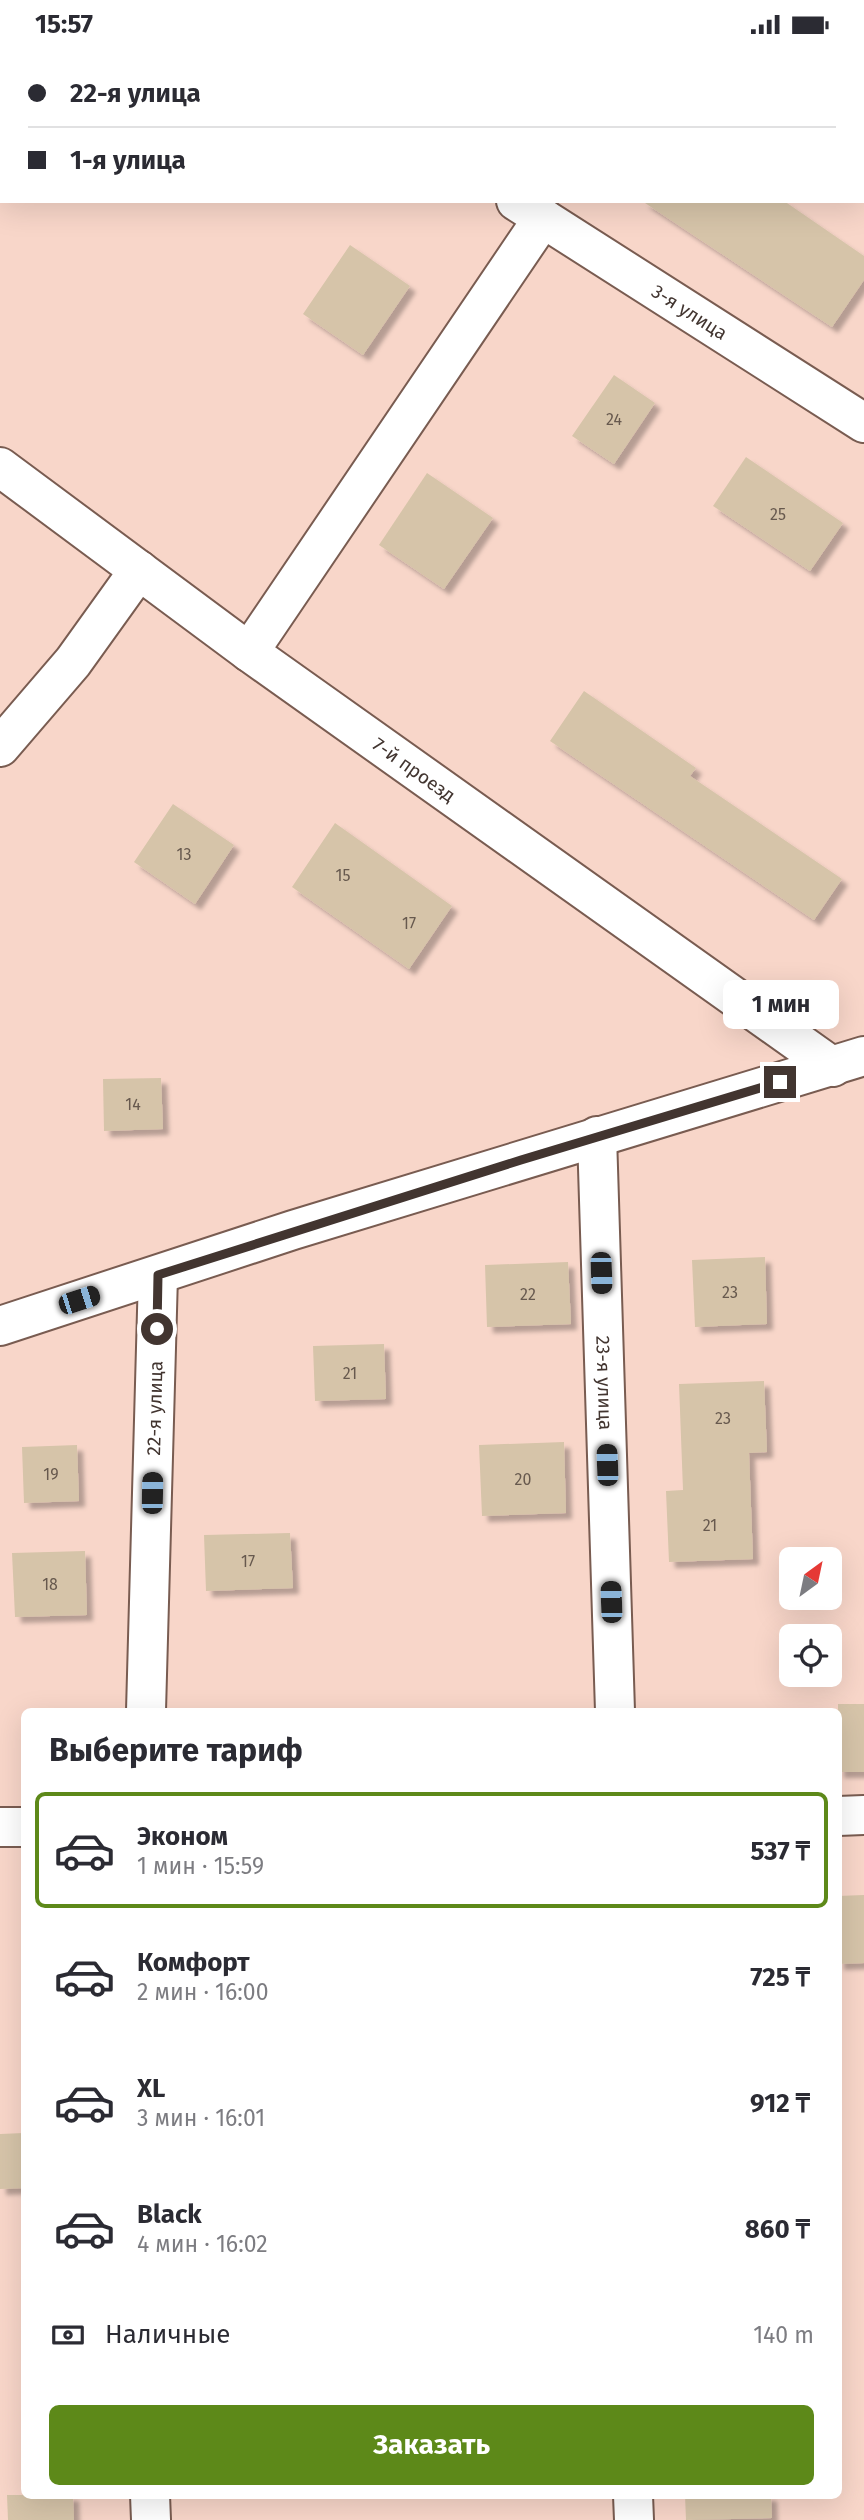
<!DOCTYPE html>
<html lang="ru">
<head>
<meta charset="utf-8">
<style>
  :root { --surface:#fff; --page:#f7f7f7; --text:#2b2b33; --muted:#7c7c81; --line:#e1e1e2; --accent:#5d8919 }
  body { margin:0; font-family:"Fira Sans",sans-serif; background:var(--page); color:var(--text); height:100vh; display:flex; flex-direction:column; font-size:26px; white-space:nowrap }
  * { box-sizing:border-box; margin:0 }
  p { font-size:23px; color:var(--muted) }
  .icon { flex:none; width:38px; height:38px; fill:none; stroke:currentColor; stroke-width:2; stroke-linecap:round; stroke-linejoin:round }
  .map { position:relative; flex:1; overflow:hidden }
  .side { position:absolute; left:21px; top:1659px; width:821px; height:791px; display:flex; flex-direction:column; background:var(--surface); border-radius:10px; box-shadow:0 7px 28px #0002 }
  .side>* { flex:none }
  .guide { position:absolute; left:0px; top:0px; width:864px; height:154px; box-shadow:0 7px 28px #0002; display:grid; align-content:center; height:154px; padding:0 28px; background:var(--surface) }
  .needle { width:46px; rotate:33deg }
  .buttons { position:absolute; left:779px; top:1498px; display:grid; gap:14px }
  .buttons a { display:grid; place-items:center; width:63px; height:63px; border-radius:10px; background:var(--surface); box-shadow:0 7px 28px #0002; font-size:35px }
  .end { position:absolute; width:32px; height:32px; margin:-16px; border:9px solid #423530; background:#fff; box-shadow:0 0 0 4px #fff }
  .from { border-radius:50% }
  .bubble { position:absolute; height:49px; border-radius:10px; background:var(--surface); box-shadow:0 7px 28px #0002; font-size:23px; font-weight:700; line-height:49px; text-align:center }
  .car { position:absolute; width:21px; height:42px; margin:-21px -10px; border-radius:9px; box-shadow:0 0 5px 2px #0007; background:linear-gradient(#222 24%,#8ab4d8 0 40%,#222 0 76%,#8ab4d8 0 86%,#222 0) }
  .guide b { display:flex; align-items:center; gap:24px; height:66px; font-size:26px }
  .guide b+b { border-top:2px solid var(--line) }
  .guide i { width:18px; height:18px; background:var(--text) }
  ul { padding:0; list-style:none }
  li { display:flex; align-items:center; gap:21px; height:116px; margin:0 14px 10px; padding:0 14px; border:4px solid transparent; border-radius:10px }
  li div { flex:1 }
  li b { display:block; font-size:26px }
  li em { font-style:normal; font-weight:700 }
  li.active { border-color:var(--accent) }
  li>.icon { width:63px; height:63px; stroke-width:1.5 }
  h2 { padding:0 28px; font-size:32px; line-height:84px }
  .pay { display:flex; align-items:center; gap:18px; height:77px; padding:0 28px; font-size:26px }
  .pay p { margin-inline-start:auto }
  .primary-button { display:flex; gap:14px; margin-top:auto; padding:14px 28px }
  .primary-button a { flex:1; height:80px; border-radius:10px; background:var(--accent); color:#fff; font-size:28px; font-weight:700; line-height:80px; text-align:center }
  .status { display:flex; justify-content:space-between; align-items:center; height:49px; padding:0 35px; background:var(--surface); direction:ltr }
  .status svg { height:19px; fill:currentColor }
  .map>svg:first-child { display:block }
</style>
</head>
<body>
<div class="status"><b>15:57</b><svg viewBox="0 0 49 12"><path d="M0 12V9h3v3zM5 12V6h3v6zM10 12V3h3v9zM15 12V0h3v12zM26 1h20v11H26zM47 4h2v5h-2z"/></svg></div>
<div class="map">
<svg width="864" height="2471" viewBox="0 0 864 2471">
  <defs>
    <filter id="shadow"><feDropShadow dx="6" dy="6" stdDeviation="2" flood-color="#0004"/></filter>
  </defs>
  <rect width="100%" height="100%" fill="#f8d6c9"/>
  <g fill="#d6c4a9" filter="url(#shadow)">
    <path d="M 642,152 L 784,152 L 864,207 L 864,231 L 832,278 Z"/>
    <path d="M 350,196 L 410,237 L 363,306 L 303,265 Z"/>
    <path d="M 614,326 L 655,354 L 614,415 L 572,387 Z"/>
    <path d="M 746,408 L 843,474 L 810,522 L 713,457 Z"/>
    <path d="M 427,424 L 493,469 L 444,540 L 379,496 Z"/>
    <path d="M 584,642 L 696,719 L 690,727 L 842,830 L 814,871 L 550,692 Z"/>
    <path d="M 173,755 L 234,796 L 195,855 L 134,813 Z"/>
    <path d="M 335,774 L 452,857 L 409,920 L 292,838 Z"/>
    <path d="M 161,1029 L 163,1080 L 104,1082 L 103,1030 Z"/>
    <path d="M 765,1208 L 767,1275 L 695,1278 L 692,1211 Z"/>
    <path d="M 568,1213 L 571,1275 L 487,1278 L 485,1216 Z"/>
    <path d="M 384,1295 L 386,1350 L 315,1352 L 313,1297 Z"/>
    <path d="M 764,1332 L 767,1403 L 749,1404 L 753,1510 L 669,1513 L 666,1442 L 683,1441 L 679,1335 Z"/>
    <path d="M 564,1393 L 566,1464 L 482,1467 L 479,1396 Z"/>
    <path d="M 77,1396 L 79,1452 L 24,1454 L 22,1398 Z"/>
    <path d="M 290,1484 L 293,1539 L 206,1542 L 204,1486 Z"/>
    <path d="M 85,1502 L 87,1566 L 15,1568 L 12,1504 Z"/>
    <rect x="838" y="1655" width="26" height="68"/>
    <path d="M 864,1846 L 864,1914 L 838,1915 L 838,1847 Z"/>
    <path d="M 24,2084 L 24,2139 L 0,2140 L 0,2085 Z"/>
    <path d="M 7,2446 L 73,2446 L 74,2471 L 8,2471 Z"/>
    <path d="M 685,2446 L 771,2446 L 772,2469 L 686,2471 Z"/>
  </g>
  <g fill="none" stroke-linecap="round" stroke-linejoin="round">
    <defs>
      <g id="minor">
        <path d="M 274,0 L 276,2"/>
        <path d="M 506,2 L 506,0"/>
        <path id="s1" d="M 516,152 L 864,374"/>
        <path id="s2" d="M 0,418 L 249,603 L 833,1018"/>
        <path d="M 249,603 L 543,169"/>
        <path d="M 0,698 L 73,613 L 139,521"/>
        <path id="s3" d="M 597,1087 L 615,1662"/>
        <path d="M 0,1277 L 293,1181 L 864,1007"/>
        <path id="s4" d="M 146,1662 L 158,1226"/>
        <path d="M 838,1767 L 864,1766"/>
        <path d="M 0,1778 L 24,1778"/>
        <path d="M 150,2446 L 151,2471"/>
        <path d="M 633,2446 L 634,2471"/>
      </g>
    </defs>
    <use href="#minor" stroke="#795c51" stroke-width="42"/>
    <use href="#minor" stroke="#fff" stroke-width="38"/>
  </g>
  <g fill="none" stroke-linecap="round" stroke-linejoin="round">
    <path stroke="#423530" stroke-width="9" d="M 157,1280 L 158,1226 L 521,1111 L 780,1033"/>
  </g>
  <g text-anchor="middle" stroke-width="7" stroke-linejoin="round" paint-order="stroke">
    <g font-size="16" fill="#67594e">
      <text x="614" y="376">24</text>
      <text x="778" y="471">25</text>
      <text x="184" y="811">13</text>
      <text x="343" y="832">15</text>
      <text x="409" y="880">17</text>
      <text x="133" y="1061">14</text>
      <text x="730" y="1249">23</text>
      <text x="528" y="1251">22</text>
      <text x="350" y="1330">21</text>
      <text x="723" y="1375">23</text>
      <text x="51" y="1431">19</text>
      <text x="523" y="1436">20</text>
      <text x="710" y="1482">21</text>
      <text x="248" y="1518">17</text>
      <text x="50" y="1541">18</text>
    </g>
    <g font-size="19" fill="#423530" stroke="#fff">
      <text dy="7" stroke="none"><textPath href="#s1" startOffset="206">3-я улица</textPath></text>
      <text dy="7" stroke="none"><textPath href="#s2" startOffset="513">7-й проезд</textPath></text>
      <text dy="7" stroke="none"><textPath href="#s3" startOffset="247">23-я улица</textPath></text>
      <text dy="7" stroke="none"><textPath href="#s4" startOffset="303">22-я улица</textPath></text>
    </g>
  </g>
</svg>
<div class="buttons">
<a><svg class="needle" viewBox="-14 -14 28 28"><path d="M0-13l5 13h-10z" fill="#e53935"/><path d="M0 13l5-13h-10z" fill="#7c7c81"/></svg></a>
<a><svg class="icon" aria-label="locate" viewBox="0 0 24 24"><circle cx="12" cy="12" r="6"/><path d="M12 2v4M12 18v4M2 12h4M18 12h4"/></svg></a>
</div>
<i class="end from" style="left:157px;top:1280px"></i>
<i class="end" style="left:780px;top:1033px"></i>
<div class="bubble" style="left:723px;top:931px;width:116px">1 мин</div>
<i class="car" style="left:601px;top:1224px;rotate:178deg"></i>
<i class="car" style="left:79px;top:1251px;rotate:72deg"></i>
<i class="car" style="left:607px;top:1416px;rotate:358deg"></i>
<i class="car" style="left:152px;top:1444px;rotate:1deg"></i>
<i class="car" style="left:611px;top:1553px;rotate:358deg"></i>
<div class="guide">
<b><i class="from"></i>22-я улица</b>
<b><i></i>1-я улица</b>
</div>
<section class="side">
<h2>Выберите тариф</h2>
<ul>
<li class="active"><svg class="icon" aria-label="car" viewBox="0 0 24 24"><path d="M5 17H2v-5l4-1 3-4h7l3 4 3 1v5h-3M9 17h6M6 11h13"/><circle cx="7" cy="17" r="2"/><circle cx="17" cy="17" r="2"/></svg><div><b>Эконом</b><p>1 мин · 15:59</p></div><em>537 ₸</em></li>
<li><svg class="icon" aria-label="car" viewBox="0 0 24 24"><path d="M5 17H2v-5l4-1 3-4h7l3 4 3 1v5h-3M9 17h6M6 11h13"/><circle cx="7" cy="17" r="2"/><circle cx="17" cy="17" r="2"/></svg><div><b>Комфорт</b><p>2 мин · 16:00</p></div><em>725 ₸</em></li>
<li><svg class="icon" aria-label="car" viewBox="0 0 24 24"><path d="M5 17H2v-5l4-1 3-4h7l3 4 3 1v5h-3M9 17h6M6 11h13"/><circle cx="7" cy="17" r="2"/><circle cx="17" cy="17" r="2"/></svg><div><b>XL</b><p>3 мин · 16:01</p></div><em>912 ₸</em></li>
<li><svg class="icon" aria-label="car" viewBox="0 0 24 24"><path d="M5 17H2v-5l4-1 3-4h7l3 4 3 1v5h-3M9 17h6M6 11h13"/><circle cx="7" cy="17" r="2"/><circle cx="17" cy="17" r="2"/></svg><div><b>Black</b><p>4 мин · 16:02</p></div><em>860 ₸</em></li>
</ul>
<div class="pay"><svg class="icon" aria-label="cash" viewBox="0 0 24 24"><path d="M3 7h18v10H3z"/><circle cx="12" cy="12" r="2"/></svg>Наличные<p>140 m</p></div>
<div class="primary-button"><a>Заказать</a></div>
</section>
</div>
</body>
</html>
